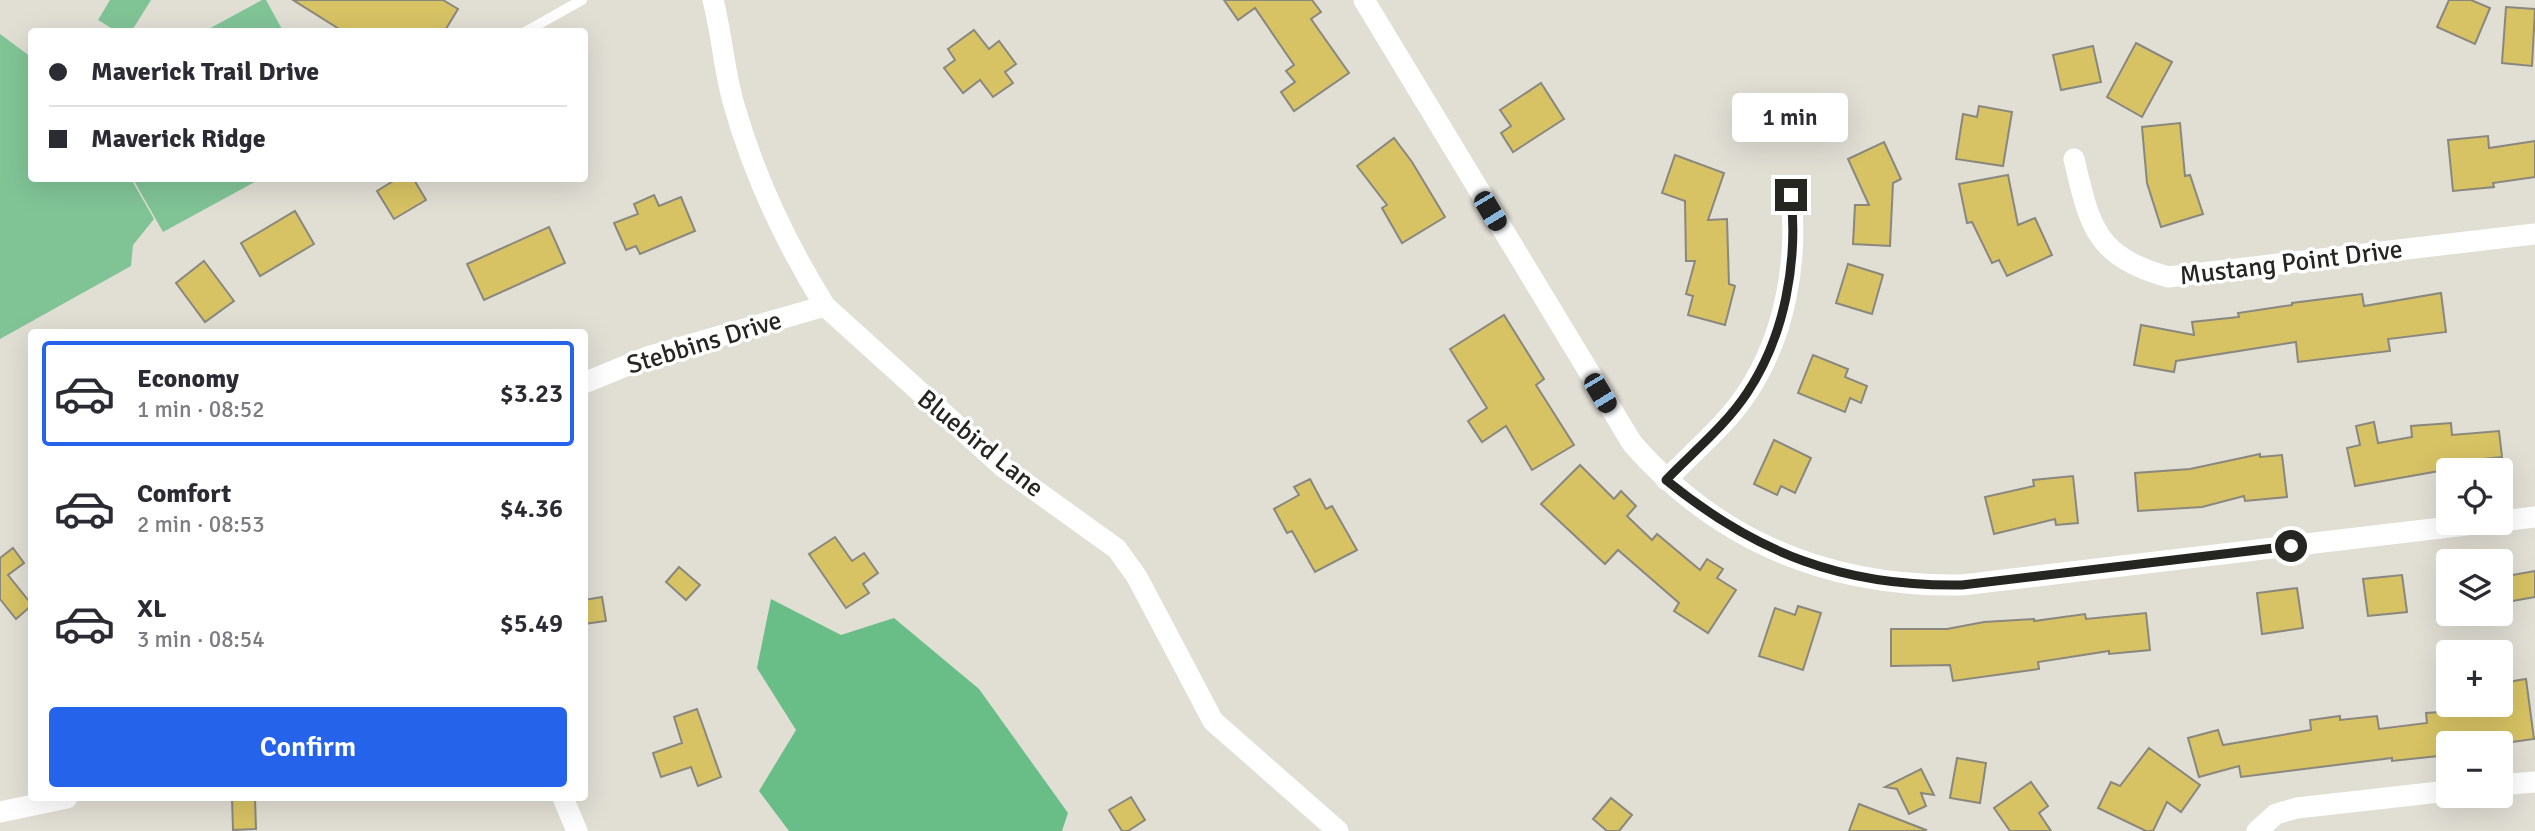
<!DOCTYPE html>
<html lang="en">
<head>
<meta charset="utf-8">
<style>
  :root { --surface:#fff; --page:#f2f2f3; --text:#2b2b33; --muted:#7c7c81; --line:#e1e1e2; --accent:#2563eb }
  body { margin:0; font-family:Signika,sans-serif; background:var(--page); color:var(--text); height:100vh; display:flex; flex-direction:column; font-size:26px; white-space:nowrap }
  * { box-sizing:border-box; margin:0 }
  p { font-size:23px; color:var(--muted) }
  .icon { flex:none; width:38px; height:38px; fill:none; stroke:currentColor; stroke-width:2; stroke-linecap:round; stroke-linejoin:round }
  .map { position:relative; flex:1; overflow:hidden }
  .drawer { position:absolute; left:28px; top:329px; width:560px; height:472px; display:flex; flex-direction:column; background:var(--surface); border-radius:7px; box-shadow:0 7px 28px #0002 }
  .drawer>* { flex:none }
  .top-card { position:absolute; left:28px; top:28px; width:560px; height:154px; border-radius:7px; box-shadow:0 7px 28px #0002; display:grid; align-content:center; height:154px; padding:0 21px; background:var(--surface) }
  .controls { position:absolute; left:2436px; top:458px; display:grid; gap:14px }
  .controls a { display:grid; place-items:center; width:77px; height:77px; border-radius:7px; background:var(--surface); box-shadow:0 7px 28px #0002; font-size:35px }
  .end { position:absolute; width:32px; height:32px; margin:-16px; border:9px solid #252521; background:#fff; box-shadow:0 0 0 4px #fff }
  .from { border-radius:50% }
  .bubble { position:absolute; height:49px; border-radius:7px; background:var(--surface); box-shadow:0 7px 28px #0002; font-size:23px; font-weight:600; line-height:49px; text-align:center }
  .car { position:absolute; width:21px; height:42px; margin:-21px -10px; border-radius:9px; box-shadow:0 0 5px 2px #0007; background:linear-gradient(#222 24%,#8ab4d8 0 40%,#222 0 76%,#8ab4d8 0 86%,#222 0) }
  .top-card b { display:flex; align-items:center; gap:24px; height:66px; font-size:26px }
  .top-card b+b { border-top:2px solid var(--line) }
  .top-card i { width:18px; height:18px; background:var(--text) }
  ul { padding:12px 0 0; list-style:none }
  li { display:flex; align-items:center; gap:21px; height:105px; margin:0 14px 10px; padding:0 7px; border:4px solid transparent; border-radius:7px }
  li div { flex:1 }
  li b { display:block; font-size:26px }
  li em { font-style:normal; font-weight:600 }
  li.on { border-color:var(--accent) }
  li>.icon { width:63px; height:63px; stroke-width:1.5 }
  .button { display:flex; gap:14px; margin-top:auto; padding:14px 21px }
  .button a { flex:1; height:80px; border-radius:7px; background:var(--accent); color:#fff; font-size:28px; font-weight:600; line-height:80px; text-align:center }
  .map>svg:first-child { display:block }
</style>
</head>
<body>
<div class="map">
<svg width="2535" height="831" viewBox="0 0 2535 831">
  <rect width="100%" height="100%" fill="#e1ded4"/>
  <g fill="#80c496">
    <path d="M 110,0 L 151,0 L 131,32 L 116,31 L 98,20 Z"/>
    <path d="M 262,0 L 266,0 L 283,31 L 205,31 Z"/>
    <path d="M 0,34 L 31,57 L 32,178 L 131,179 L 154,219 L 133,245 L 131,266 L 0,339 Z"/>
    <path d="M 133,179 L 260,179 L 163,232 Z"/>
  </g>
  <path fill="#68be86" d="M 771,599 L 841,635 L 894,618 L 979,689 L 1068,813 L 1062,831 L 789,831 L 759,791 L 796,730 L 757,668 Z"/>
  <g fill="#d7c364" stroke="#8a887e" stroke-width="2">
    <path d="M 293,0 L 443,0 L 458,9 L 444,32 L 344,32 Z"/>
    <path d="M 1224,0 L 1312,0 L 1321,12 L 1311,19 L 1349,73 L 1294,111 L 1281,92 L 1295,82 L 1286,71 L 1294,65 L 1255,8 L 1238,20 Z"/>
    <path d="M 2449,0 L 2471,0 L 2490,8 L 2475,44 L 2437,27 Z"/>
    <path d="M 2506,7 L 2535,9 L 2532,66 L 2502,63 Z"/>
    <path d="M 974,30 L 989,49 L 999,41 L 1016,64 L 1005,72 L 1013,83 L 993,97 L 980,80 L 963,93 L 944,68 L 955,60 L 948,49 Z"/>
    <path d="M 2136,43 L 2172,62 L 2142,117 L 2107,97 Z"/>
    <path d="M 2093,46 L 2101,82 L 2061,90 L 2053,55 Z"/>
    <path d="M 1541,83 L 1564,119 L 1513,152 L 1501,133 L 1511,126 L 1500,110 Z"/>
    <path d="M 1979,106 L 2012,112 L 2003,166 L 1956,159 L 1963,114 L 1977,117 Z"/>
    <path d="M 2180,123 L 2185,176 L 2190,175 L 2203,214 L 2161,227 L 2147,183 L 2142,127 Z"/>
    <path d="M 2488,136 L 2489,148 L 2535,141 L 2535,177 L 2493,183 L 2494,187 L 2453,191 L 2448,140 Z"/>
    <path d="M 1394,138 L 1412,162 L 1445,217 L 1402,243 L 1382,208 L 1387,205 L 1357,166 Z"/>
    <path d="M 1884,142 L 1901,179 L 1893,183 L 1890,246 L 1853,244 L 1855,205 L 1869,205 L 1848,159 Z"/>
    <path d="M 1675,155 L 1724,173 L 1708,220 L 1727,219 L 1729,284 L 1735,286 L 1725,325 L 1688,315 L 1693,296 L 1686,294 L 1695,261 L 1686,261 L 1685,201 L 1662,193 Z"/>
    <path d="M 2008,175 L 2018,225 L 2035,218 L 2052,255 L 2007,276 L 1999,260 L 1992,263 L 1972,222 L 1967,223 L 1959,184 Z"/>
    <path d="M 398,178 L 413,178 L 426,200 L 394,219 L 377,191 Z"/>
    <path d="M 654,195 L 659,206 L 681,197 L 695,231 L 640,254 L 636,246 L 626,250 L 614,223 L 638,214 L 634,204 Z"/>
    <path d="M 295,211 L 314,244 L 260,276 L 241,243 Z"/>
    <path d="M 549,227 L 565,263 L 484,300 L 467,264 Z"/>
    <path d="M 204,261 L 234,301 L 205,322 L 176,283 Z"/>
    <path d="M 1848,264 L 1883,275 L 1872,314 L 1836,303 Z"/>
    <path d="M 2441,293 L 2446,332 L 2388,339 L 2390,351 L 2298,362 L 2296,342 L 2176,361 L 2174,372 L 2134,365 L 2141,325 L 2194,335 L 2192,322 L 2239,317 L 2238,313 L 2292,305 L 2292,303 L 2362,294 L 2364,306 Z"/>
    <path d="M 1504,315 L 1544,379 L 1536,385 L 1574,445 L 1532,470 L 1506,426 L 1482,442 L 1468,421 L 1487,408 L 1450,349 Z"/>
    <path d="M 1813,355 L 1848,369 L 1845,377 L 1867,386 L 1861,403 L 1850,398 L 1845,412 L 1798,393 Z"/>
    <path d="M 2374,422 L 2378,443 L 2412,437 L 2411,426 L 2451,423 L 2452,435 L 2499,431 L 2502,457 L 2484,459 L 2486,471 L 2439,471 L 2355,486 L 2347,448 L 2360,445 L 2356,426 Z"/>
    <path d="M 1774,440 L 1811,458 L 1795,493 L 1781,486 L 1777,495 L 1754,484 Z"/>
    <path d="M 2260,454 L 2260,457 L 2282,455 L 2287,497 L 2245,501 L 2244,496 L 2202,507 L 2138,511 L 2135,473 L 2190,469 Z"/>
    <path d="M 1580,465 L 1614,499 L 1621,491 L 1636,506 L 1627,516 L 1652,540 L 1657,534 L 1700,570 L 1707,559 L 1723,569 L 1717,578 L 1736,590 L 1708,633 L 1674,611 L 1679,603 L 1618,550 L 1605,564 L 1541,504 Z"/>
    <path d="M 2073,476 L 2078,523 L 2056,525 L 2055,519 L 1994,534 L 1985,497 L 2034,486 L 2033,480 Z"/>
    <path d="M 1310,479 L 1326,509 L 1332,506 L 1357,550 L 1315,572 L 1292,531 L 1287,533 L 1274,509 L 1299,495 L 1294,487 Z"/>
    <path d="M 835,537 L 852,561 L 864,553 L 878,573 L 863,584 L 869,593 L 846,608 L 809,554 Z"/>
    <path d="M 13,548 L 24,563 L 8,575 L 32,605 L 16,619 L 0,599 L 0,558 Z"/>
    <path d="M 679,567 L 700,585 L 686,600 L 666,582 Z"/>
    <path d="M 2535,571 L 2535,597 L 2501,603 L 2501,577 Z"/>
    <path d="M 2402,575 L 2407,612 L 2368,616 L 2363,579 Z"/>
    <path d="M 2297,588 L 2303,628 L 2262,634 L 2257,593 Z"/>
    <path d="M 602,597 L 606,621 L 584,624 L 584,600 Z"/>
    <path d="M 1798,606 L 1821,613 L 1803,670 L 1759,656 L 1775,608 L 1795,615 Z"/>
    <path d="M 2146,613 L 2150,650 L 2109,654 L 2109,651 L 2038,662 L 2039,669 L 1953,681 L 1950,665 L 1891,666 L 1891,629 L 1947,629 L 1984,622 L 2034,619 L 2034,621 L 2085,614 L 2086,619 Z"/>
    <path d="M 2526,679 L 2534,739 L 2498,744 L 2448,744 L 2448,755 L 2392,761 L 2392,758 L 2241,777 L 2239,766 L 2199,777 L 2188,738 L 2218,730 L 2223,745 L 2311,730 L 2310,720 L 2340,716 L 2340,720 L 2377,716 L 2379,729 L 2427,723 L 2426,713 L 2454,711 L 2455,715 L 2501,708 L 2501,683 Z"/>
    <path d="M 697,709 L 721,777 L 698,786 L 691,767 L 661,777 L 653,753 L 682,743 L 674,717 Z"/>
    <path d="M 2149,748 L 2200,785 L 2181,812 L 2167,802 L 2153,831 L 2146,831 L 2098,808 L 2111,782 L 2120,786 Z"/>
    <path d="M 1957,758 L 1986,763 L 1980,803 L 1950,798 Z"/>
    <path d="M 1921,769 L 1934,795 L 1921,793 L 1926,806 L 1909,814 L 1897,789 L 1885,787 Z"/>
    <path d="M 2031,782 L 2048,806 L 2039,813 L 2051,831 L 2010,831 L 1994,808 Z"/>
    <path d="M 1131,797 L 1145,820 L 1128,831 L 1122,831 L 1109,810 Z"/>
    <path d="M 232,798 L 255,798 L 256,829 L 233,830 Z"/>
    <path d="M 1611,798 L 1632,815 L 1619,831 L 1607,831 L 1593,819 Z"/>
    <path d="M 1859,804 L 1926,830 L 1925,831 L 1849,831 Z"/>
  </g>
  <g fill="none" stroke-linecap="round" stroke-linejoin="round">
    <path stroke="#fff" stroke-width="10" d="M 525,32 L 582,0"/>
    <g stroke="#fff" stroke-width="21">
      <path d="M 713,0 C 722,35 724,71 734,105 C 754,175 787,245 825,306 L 1003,467 L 1117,549 L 1137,577 L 1213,721 L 1338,831"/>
      <path d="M 1364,0 L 1632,443 C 1719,543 1830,587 1962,585 L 2483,523"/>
      <path d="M 2074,159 C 2090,227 2095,256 2168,277 L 2535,234"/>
      <path d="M 584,383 L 650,356 L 825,306"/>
      <path d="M 1666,480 C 1693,452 1726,425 1747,393 C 1785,336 1798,262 1791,195"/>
      <path d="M 2501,521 L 2535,517"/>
      <path d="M 2501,785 L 2535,782"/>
      <path d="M 563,798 L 577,831"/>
      <path d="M 0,812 L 67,798"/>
      <path d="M 2257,831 L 2276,814 L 2297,808 L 2448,791"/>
    </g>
  </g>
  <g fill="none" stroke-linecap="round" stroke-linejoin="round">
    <path stroke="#252521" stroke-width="9" d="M 1791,195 C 1798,262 1785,336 1747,393 C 1726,425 1693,452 1666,480 C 1757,554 1844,587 1962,585 L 2291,546"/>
  </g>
  <g text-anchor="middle" stroke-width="7" stroke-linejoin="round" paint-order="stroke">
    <g font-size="26" fill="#252521" stroke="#fff">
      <text transform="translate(2291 262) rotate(-7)" y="9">Mustang Point Drive</text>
      <text transform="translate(704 342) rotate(-17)" y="9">Stebbins Drive</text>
      <text transform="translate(981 443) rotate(39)" y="9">Bluebird Lane</text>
    </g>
  </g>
</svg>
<div class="controls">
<a><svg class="icon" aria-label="locate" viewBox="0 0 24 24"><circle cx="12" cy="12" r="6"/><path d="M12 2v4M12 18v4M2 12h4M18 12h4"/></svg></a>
<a><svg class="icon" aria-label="layers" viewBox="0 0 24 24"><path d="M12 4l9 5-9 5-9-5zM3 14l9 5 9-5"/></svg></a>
<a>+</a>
<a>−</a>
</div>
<i class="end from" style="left:2291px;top:546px"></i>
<i class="end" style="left:1791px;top:195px"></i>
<div class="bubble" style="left:1732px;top:93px;width:116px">1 min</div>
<i class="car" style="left:1490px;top:211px;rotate:149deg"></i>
<i class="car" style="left:1600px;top:393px;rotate:149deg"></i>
<div class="top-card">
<b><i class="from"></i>Maverick Trail Drive</b>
<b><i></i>Maverick Ridge</b>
</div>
<section class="drawer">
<ul>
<li class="on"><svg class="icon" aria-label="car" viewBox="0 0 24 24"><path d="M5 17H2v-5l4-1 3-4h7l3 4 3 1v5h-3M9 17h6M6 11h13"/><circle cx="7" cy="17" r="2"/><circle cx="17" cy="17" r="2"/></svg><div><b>Economy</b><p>1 min · 08:52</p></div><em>$3.23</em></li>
<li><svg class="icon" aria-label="car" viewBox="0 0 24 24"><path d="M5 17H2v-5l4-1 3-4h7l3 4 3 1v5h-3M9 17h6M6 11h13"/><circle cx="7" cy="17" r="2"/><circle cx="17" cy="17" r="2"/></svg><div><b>Comfort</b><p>2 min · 08:53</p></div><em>$4.36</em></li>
<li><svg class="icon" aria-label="car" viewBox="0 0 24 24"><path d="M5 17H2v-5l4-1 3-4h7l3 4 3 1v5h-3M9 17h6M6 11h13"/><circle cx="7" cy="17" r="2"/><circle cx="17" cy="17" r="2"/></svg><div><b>XL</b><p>3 min · 08:54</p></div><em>$5.49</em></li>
</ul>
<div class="button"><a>Confirm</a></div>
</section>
</div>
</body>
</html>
